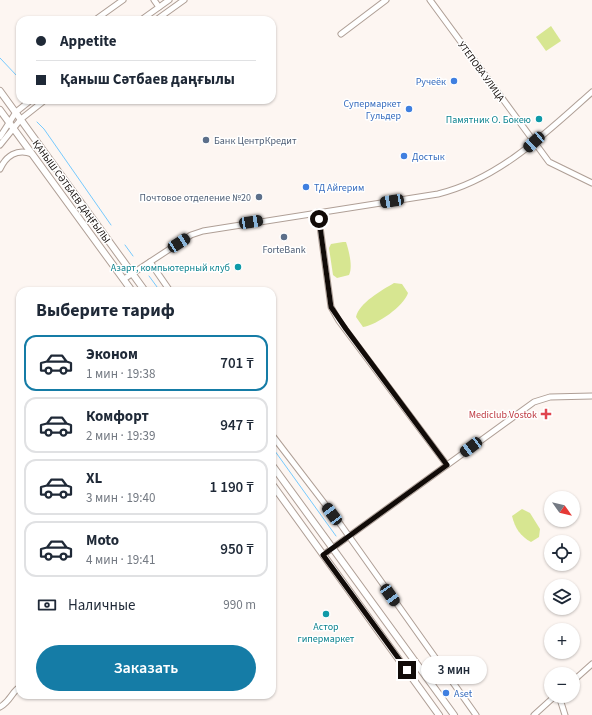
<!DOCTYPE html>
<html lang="ru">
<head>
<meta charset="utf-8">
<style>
  :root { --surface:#fff; --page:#f6f6f7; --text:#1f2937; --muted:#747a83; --line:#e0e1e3; --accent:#157ca6 }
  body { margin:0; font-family:"Source Sans 3",sans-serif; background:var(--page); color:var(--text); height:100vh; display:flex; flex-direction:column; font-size:15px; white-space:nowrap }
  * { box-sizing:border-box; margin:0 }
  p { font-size:13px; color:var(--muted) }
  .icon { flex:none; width:22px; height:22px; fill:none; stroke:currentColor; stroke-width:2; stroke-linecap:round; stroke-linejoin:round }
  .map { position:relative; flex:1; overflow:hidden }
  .side { position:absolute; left:16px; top:287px; width:260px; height:412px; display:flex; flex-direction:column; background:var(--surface); border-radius:12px; box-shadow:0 1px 3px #0004 }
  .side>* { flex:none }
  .banner { position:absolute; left:16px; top:16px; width:260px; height:88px; border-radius:12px; box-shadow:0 1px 3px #0004; display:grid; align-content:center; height:88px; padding:0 20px; background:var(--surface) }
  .needle { width:26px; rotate:124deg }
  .controls { position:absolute; left:544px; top:491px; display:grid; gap:8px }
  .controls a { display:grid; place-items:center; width:36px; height:36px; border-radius:50%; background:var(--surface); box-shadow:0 1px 3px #0004; font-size:20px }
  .end { position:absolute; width:18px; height:18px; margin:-9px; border:5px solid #110b08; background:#fff; box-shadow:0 0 0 2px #fff }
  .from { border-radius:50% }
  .bubble { position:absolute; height:28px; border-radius:14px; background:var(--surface); box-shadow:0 1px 3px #0004; font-size:13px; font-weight:600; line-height:28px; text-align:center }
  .car { position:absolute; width:12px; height:24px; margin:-12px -6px; border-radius:5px; box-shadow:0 0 3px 1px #0007; background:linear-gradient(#222 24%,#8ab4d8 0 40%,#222 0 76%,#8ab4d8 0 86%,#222 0) }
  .banner b { display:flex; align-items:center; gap:14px; height:38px; font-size:15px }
  .banner b+b { border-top:1px solid var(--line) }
  .banner i { width:10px; height:10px; background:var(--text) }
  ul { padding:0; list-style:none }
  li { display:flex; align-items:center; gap:12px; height:56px; margin:0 8px 6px; padding:0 12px; border:2px solid var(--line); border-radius:12px }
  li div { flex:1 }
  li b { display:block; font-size:15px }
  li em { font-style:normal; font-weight:600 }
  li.on { border-color:var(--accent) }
  li>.icon { width:36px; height:36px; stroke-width:1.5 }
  h2 { padding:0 20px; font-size:18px; line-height:48px }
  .pay { display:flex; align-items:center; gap:10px; height:44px; padding:0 20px; font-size:15px }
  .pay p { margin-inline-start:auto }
  .primary-button { display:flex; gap:8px; margin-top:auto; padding:8px 20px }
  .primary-button a { flex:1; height:46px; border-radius:24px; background:var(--accent); color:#fff; font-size:16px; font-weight:600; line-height:46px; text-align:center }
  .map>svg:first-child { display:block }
</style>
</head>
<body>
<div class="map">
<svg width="592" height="715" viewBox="0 0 592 715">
  <rect width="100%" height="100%" fill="#fdf6f2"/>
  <g fill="#d7e691">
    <path d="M 551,26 L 561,41 L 546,51 L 536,37 Z"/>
    <path d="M 343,242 L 346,242 C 349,251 353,267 349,275 L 337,278 L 333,275 L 329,248 L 331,244 Z"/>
    <path d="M 394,283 L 402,284 L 408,293 C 404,306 377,325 363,327 L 356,317 C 359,303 382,290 394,283 Z"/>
    <path d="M 522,509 L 530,513 L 540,529 L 539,537 L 531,542 C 520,536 515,528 512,516 Z"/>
  </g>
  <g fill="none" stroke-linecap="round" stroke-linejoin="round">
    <g stroke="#76cafe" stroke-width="1">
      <path d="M 0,58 L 17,76 L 20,88"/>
      <path d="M 37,122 L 44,129 L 111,225"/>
      <path d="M 125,245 L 133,256"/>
      <path d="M 149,276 L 160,291"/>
      <path d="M 272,447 L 336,536"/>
    </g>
    <defs>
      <g id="minor">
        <path d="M 154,0 L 159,7"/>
        <path d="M 430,0 L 549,162 L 592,183"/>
        <path d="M 95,20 L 123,0"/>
        <path d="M 141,20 L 169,0"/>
        <path d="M 156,20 L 184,0"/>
        <path d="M 341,34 L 386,0"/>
        <path d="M 0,137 L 16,112 L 31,100"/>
        <path d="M 0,145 L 21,119 L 45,100"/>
        <path d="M 0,169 C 6,156 17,148 32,154"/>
        <path d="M 318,212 L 331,307 L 339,321 L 447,465"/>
        <path d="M 150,262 L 170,291"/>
        <path d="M 124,279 L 191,235 L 203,231 L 438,194 C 499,179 546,133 592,92"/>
        <path d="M 272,435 L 341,525 L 476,715"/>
        <path d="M 323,555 L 534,402 L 550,397 L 592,396"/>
        <path d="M 573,681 L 592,664"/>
        <path d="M 559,696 L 565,715"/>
        <path d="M 0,707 C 11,701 12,691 20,687"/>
        <path d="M 534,715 L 555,696"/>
      </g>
      <g id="major">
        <path d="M 0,91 L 145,291"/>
        <path d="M 0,110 L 132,291"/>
        <path d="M 272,465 L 454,715"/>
        <path d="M 272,484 L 439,715"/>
      </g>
    </defs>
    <use href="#minor" stroke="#af9f96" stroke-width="7"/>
    <use href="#major" stroke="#af9f96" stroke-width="8"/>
    <use href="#minor" stroke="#fff" stroke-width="5"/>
    <use href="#major" stroke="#fff" stroke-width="6"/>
  </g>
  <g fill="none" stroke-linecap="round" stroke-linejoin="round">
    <path stroke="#110b08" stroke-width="5" d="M 319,219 L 331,307 L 346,329 L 447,465 L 323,555 L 407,670"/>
  </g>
  <g fill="#3f7fe0" stroke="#fff" stroke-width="1.5">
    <circle cx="454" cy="81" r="4"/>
    <circle cx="409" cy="109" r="4"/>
    <circle cx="404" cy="156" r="4"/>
    <circle cx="306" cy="187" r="4"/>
    <circle cx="446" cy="693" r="4"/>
  </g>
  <g fill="#0f9aa8" stroke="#fff" stroke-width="1.5">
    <circle cx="539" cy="119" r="4"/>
    <circle cx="238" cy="267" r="4"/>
    <circle cx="326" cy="614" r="4"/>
  </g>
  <g fill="#5c6f8a" stroke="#fff" stroke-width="1.5">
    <circle cx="206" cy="140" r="4"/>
    <circle cx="259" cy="197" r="4"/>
    <circle cx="284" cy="237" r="4"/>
  </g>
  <path fill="#e0444e" stroke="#fff" stroke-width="1.5" d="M544 408h4v4h4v4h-4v4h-4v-4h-4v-4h4z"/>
  <g text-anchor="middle" stroke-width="3" stroke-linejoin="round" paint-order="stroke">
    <g font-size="10" fill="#110b08" stroke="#fff">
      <text transform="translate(482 71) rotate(54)" y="4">УТЕПОВА УЛИЦА</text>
      <text transform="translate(72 191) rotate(54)" y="4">ҚАНЫШ СӘТБАЕВ ДАҢҒЫЛЫ</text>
    </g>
    <g font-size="10" fill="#366cbe" stroke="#fff" text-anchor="start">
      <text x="446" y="85" text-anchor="end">Ручеёк</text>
      <text x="401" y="107" text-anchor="end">Супермаркет<tspan x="401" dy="12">Гульдер</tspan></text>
      <text x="412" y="160">Достык</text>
      <text x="314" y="191">ТД Айгерим</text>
      <text x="454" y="697">Aset</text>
    </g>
    <g font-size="10" fill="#0d838f" stroke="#fff" text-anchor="end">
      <text x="531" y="123">Памятник О. Бокею</text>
      <text x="230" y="271">Азарт, компьютерный клуб</text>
      <text x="326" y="630" text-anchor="middle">Астор<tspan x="326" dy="12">гипермаркет</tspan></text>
    </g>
    <g font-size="10" fill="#4e5e75" stroke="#fff" text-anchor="start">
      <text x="214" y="144">Банк ЦентрКредит</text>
      <text x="251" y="201" text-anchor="end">Почтовое отделение №20</text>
      <text x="284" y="253" text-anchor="middle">ForteBank</text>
    </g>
    <g font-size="10" fill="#be3a42" stroke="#fff" text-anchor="end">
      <text x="537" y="418">Mediclub Vostok</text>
    </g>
  </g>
</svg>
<div class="controls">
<a><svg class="needle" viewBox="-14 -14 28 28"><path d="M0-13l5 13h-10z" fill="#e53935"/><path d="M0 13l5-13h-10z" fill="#747a83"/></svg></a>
<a><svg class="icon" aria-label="locate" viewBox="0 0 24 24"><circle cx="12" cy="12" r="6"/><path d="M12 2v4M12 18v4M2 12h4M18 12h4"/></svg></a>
<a><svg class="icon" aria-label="layers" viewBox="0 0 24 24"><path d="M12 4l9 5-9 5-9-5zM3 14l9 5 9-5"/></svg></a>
<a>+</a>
<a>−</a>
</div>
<i class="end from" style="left:319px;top:219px"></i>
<i class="end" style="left:407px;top:670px"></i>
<div class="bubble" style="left:421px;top:656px;width:66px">3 мин</div>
<i class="car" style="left:534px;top:142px;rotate:228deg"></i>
<i class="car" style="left:392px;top:201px;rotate:261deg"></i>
<i class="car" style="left:251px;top:222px;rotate:81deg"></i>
<i class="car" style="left:179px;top:243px;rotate:57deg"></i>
<i class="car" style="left:471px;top:447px;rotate:233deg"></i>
<i class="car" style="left:332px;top:514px;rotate:323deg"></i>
<i class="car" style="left:390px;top:595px;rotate:145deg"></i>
<div class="banner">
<b><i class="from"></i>Appetite</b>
<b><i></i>Қаныш Сәтбаев даңғылы</b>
</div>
<section class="side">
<h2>Выберите тариф</h2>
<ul>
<li class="on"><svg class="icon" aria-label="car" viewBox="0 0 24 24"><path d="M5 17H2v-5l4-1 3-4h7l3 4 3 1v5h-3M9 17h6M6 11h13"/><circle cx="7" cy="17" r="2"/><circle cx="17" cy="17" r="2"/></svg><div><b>Эконом</b><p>1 мин · 19:38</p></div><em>701 ₸</em></li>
<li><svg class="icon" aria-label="car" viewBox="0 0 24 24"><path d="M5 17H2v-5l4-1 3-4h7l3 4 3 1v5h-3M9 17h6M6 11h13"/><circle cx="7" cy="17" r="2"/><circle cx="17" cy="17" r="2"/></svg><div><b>Комфорт</b><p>2 мин · 19:39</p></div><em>947 ₸</em></li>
<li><svg class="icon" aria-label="car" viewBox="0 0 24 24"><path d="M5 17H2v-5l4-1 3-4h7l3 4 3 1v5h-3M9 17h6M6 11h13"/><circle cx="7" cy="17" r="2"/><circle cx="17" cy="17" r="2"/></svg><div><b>XL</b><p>3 мин · 19:40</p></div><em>1 190 ₸</em></li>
<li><svg class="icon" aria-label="car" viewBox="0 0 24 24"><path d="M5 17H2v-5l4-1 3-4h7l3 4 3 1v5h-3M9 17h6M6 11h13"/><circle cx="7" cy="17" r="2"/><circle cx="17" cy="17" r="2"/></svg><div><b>Moto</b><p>4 мин · 19:41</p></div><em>950 ₸</em></li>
</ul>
<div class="pay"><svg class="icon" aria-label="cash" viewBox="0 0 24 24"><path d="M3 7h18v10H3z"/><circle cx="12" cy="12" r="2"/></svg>Наличные<p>990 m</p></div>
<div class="primary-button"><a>Заказать</a></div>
</section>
</div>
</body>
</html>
